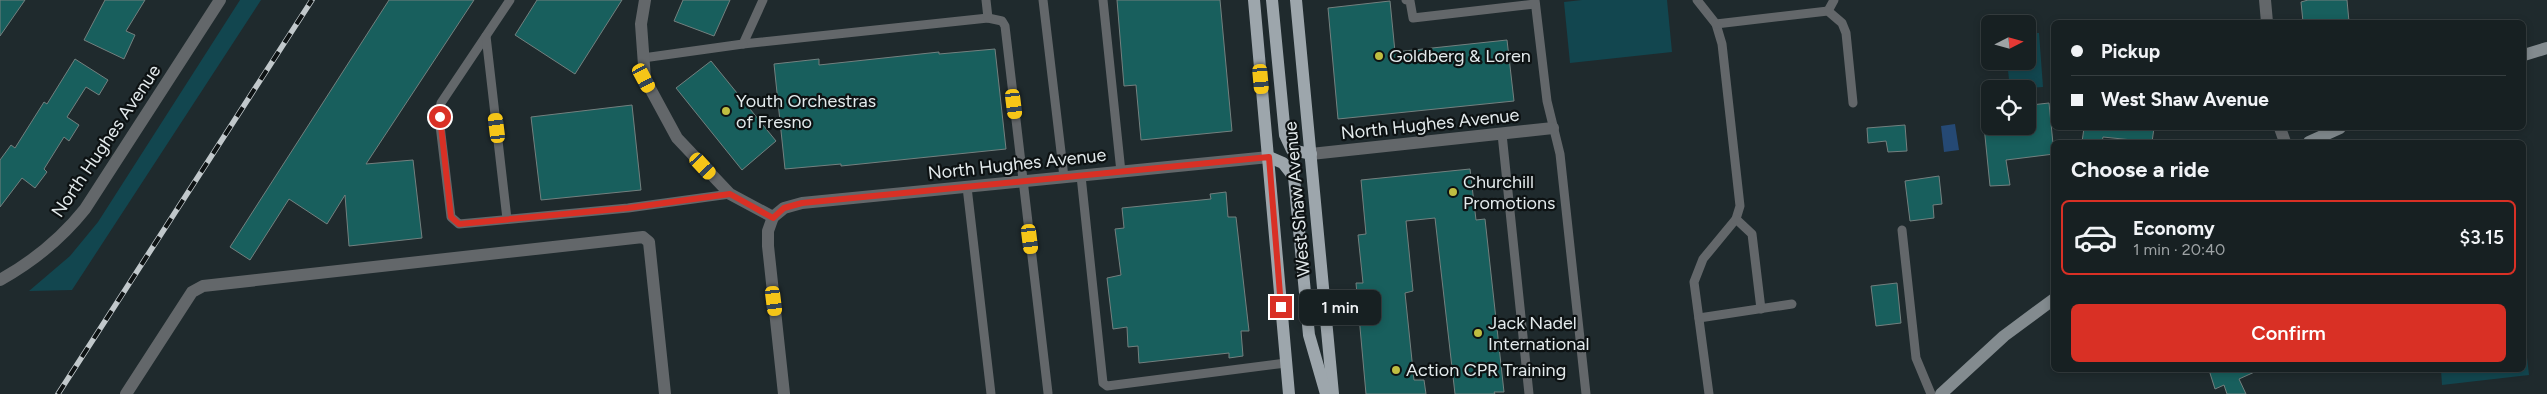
<!DOCTYPE html>
<html lang="en">
<head>
<meta charset="utf-8">
<style>
  :root { --surface:#172022; --page:#20282a; --text:#f1f3f6; --muted:#9ea3a5; --line:#363e40; --accent:#d93025 }
  body { margin:0; font-family:Figtree,sans-serif; background:var(--page); color:var(--text); height:100vh; display:flex; flex-direction:column; font-size:19px; white-space:nowrap }
  * { box-sizing:border-box; margin:0 }
  p { font-size:16px; color:var(--muted) }
  .icon { flex:none; width:28px; height:28px; fill:none; stroke:currentColor; stroke-width:2; stroke-linecap:round; stroke-linejoin:round }
  .map { position:relative; flex:1; overflow:hidden }
  .side { position:absolute; left:2051px; top:140px; width:475px; height:232px; display:flex; flex-direction:column; background:var(--surface); border-radius:8px; box-shadow:0 2px 8px #0003,0 0 0 1px var(--line) }
  .side>* { flex:none }
  .banner { position:absolute; left:2051px; top:20px; width:475px; height:110px; border-radius:8px; box-shadow:0 2px 8px #0003,0 0 0 1px var(--line); display:grid; align-content:center; height:110px; padding:0 20px; background:var(--surface) }
  .needle { width:32px; rotate:84deg }
  .controls { position:absolute; left:1981px; top:15px; display:grid; gap:10px }
  .controls a { display:grid; place-items:center; width:55px; height:55px; border-radius:8px; background:var(--surface); box-shadow:0 2px 8px #0003,0 0 0 1px var(--line); font-size:25px }
  .end { position:absolute; width:22px; height:22px; margin:-11px; border:6px solid #d93025; background:#fff; box-shadow:0 0 0 2px #fff }
  .from { border-radius:50% }
  .bubble { position:absolute; height:35px; border-radius:8px; background:var(--surface); box-shadow:0 2px 8px #0003,0 0 0 1px var(--line); font-size:16px; font-weight:600; line-height:35px; text-align:center }
  .car { position:absolute; width:15px; height:30px; margin:-15px -8px; border-radius:6px; box-shadow:0 0 4px 1px #0007; background:linear-gradient(#f5c518 24%,#345 0 40%,#f5c518 0 76%,#345 0 86%,#f5c518 0) }
  .banner b { display:flex; align-items:center; gap:18px; height:48px; font-size:19px }
  .banner b+b { border-top:1px solid var(--line) }
  .banner i { width:12px; height:12px; background:var(--text) }
  ul { padding:0; list-style:none }
  li { display:flex; align-items:center; gap:15px; height:75px; margin:0 10px 8px; padding:0 10px; border:2px solid transparent; border-radius:8px }
  li div { flex:1 }
  li b { display:block; font-size:19px }
  li em { font-style:normal; font-weight:600 }
  li.on { border-color:var(--accent) }
  li>.icon { width:45px; height:45px; stroke-width:1.5 }
  h2 { padding:0 20px; font-size:22px; line-height:60px }
  .action { display:flex; gap:10px; margin-top:auto; padding:10px 20px }
  .action a { flex:1; height:58px; border-radius:8px; background:var(--accent); color:#fff; font-size:20px; font-weight:600; line-height:58px; text-align:center }
  .map>svg:first-child { display:block }
</style>
</head>
<body>
<div class="map">
<svg width="2547" height="394" viewBox="0 0 2547 394">
  <rect width="100%" height="100%" fill="#1f2a2d"/>
  <g fill="#12464f">
    <path d="M 240,0 L 261,0 L 72,290 L 29,291 L 70,256 L 98,222 Z"/>
    <path d="M 1582,0 L 1667,0 L 1672,52 L 1570,63 L 1564,2 Z"/>
    <path d="M 2028,33 L 2039,33 L 2043,87 L 2010,89 L 2007,61 L 2028,61 Z"/>
    <path d="M 2524,330 L 2529,375 L 2442,385 L 2441,370 L 2524,370 Z"/>
  </g>
  <path fill="#254974" d="M 1955,124 L 1959,150 L 1944,152 L 1941,126 Z"/>
  <g fill="#185f5d" stroke="#73807f">
    <path d="M 0,0 L 25,0 L 0,36 Z"/>
    <path d="M 105,0 L 145,0 L 126,31 L 135,35 L 124,59 L 84,40 Z"/>
    <path d="M 389,0 L 474,0 L 366,164 L 413,160 L 422,238 L 349,246 L 345,195 L 327,224 L 289,199 L 250,260 L 230,247 Z"/>
    <path d="M 537,0 L 622,0 L 575,74 L 515,35 Z"/>
    <path d="M 683,0 L 730,0 L 714,36 L 674,21 Z"/>
    <path d="M 1117,0 L 1220,0 L 1232,131 L 1141,140 L 1136,85 L 1124,86 Z"/>
    <path d="M 2308,0 L 2347,0 L 2349,22 L 2303,22 L 2301,2 Z"/>
    <path d="M 1390,1 L 1395,52 L 1507,40 L 1514,101 L 1338,119 L 1328,8 Z"/>
    <path d="M 995,49 L 1006,149 L 841,166 L 841,164 L 785,169 L 774,64 L 819,59 L 819,65 L 939,52 L 939,54 Z"/>
    <path d="M 75,59 L 108,80 L 99,95 L 86,87 L 67,117 L 79,125 L 69,141 L 64,137 L 44,169 L 47,172 L 35,188 L 22,178 L 0,207 L 0,160 L 11,145 L 15,148 L 44,102 L 47,104 Z"/>
    <path d="M 711,61 L 776,141 L 742,170 L 676,88 Z"/>
    <path d="M 2049,103 L 2054,154 L 2006,160 L 2010,185 L 1990,186 L 1984,126 L 2033,126 L 2031,105 Z"/>
    <path d="M 632,105 L 641,190 L 541,200 L 531,117 Z"/>
    <path d="M 1905,125 L 1907,151 L 1888,152 L 1886,141 L 1868,143 L 1867,128 Z"/>
    <path d="M 2084,128 L 2154,128 L 2152,142 L 2103,137 L 2102,142 L 2082,142 Z"/>
    <path d="M 1470,169 L 1476,220 L 1485,219 L 1504,392 L 1494,392 L 1495,394 L 1455,394 L 1435,218 L 1406,221 L 1413,291 L 1405,293 L 1414,380 L 1424,380 L 1426,394 L 1366,394 L 1356,283 L 1363,283 L 1358,235 L 1366,234 L 1361,180 Z"/>
    <path d="M 1939,176 L 1942,204 L 1933,205 L 1934,218 L 1910,221 L 1905,181 Z"/>
    <path d="M 1226,192 L 1228,217 L 1236,217 L 1249,331 L 1241,331 L 1243,356 L 1229,358 L 1229,353 L 1139,363 L 1138,346 L 1128,347 L 1127,327 L 1113,329 L 1107,278 L 1121,275 L 1115,229 L 1124,228 L 1122,208 L 1211,199 L 1210,194 Z"/>
    <path d="M 1897,283 L 1901,323 L 1876,326 L 1871,286 Z"/>
    <path d="M 2209,370 L 2259,370 L 2239,379 L 2246,394 L 2227,394 L 2224,385 L 2215,389 Z"/>
  </g>
  <g fill="none" stroke-linecap="round" stroke-linejoin="round">
    <g stroke="#63676a" stroke-width="9">
      <path d="M 510,0 L 441,103 L 439,117 L 451,217 L 459,224 L 628,208 L 730,194"/>
      <path d="M 763,0 L 743,44 L 988,18 L 1002,21 L 1005,26 L 1048,393"/>
      <path d="M 986,0 L 988,18"/>
      <path d="M 1043,0 L 1064,177"/>
      <path d="M 1103,0 L 1121,172"/>
      <path d="M 1406,0 L 1410,1 L 1413,18 L 1535,4"/>
      <path d="M 1535,0 L 1547,101 L 1560,154 L 1586,394"/>
      <path d="M 1697,0 L 1716,24 L 1722,44 L 1740,206 L 1736,219 L 1703,259 L 1694,282 L 1709,394"/>
      <path d="M 1828,11 L 1834,0"/>
      <path d="M 1716,24 L 1828,11 L 1842,23 L 1846,33 L 1853,103"/>
      <path d="M 486,36 L 507,219"/>
      <path d="M 643,58 L 743,44"/>
      <path d="M 1502,134 L 1529,394"/>
      <path d="M 1081,176 L 1103,383 L 1107,386 L 1286,363"/>
      <path d="M 967,187 L 991,394"/>
      <path d="M 1736,219 L 1752,234 L 1761,309"/>
      <path d="M 1902,230 L 1916,358 L 1931,394"/>
      <path d="M 1699,318 L 1792,304"/>
    </g>
    <g stroke="#63676a" stroke-width="12">
      <path d="M 645,0 L 641,24 L 645,79 L 677,138 L 730,194 L 773,217"/>
      <path d="M 2265,0 L 2267,22"/>
      <path d="M 2280,128 L 2285,142"/>
      <path d="M 1311,154 L 1553,128"/>
      <path d="M 773,217 L 784,208 L 802,203 L 1269,157"/>
      <path d="M 773,217 L 768,231 L 768,246 L 784,394"/>
      <path d="M 0,280 C 34,261 61,239 85,209 L 220,0"/>
      <path d="M 126,394 L 192,292 L 203,286 L 643,237 L 649,242 L 665,394"/>
    </g>
    <g stroke="#838b8f" stroke-width="12">
      <path d="M 2524,55 L 2547,48"/>
      <path d="M 2309,142 L 2340,128"/>
      <path d="M 1941,394 L 2004,336 L 2054,299"/>
    </g>
    <g stroke="#9da6ac" stroke-width="12">
      <path d="M 1254,0 L 1289,394"/>
      <path d="M 1272,0 L 1285,135 L 1292,150 L 1311,154"/>
      <path d="M 1296,0 L 1333,394"/>
      <path d="M 1269,157 L 1283,163 L 1294,177 L 1309,335 L 1326,394"/>
    </g>
    <defs>
      <path id="rail" d="M 58,394 L 312,0"/>
    </defs>
    <use href="#rail" stroke="#c1c8cb" stroke-width="5.5"/>
    <use href="#rail" stroke="#0d1213" stroke-width="4" stroke-dasharray="11" stroke-linecap="butt"/>
  </g>
  <g fill="none" stroke-linecap="round" stroke-linejoin="round">
    <path stroke="#d93025" stroke-width="6" d="M 440,117 L 451,217 L 459,224 L 628,208 L 730,194 L 773,218 L 784,208 L 802,203 L 1269,157 L 1281,307"/>
  </g>
  <g fill="#bfbe41" stroke="#0d1213" stroke-width="2">
    <circle cx="1379" cy="56" r="5"/>
    <circle cx="726" cy="111" r="5"/>
    <circle cx="1453" cy="192" r="5"/>
    <circle cx="1478" cy="333" r="5"/>
    <circle cx="1396" cy="370" r="5"/>
  </g>
  <g text-anchor="middle" stroke-width="4.5" stroke-linejoin="round" paint-order="stroke">
    <g font-size="18" fill="#e3eaec" stroke="#0d1213" text-anchor="start">
      <text x="1389" y="62">Goldberg &amp; Loren</text>
      <text x="736" y="107">Youth Orchestras<tspan x="736" dy="21">of Fresno</tspan></text>
      <text x="1463" y="188">Churchill<tspan x="1463" dy="21">Promotions</tspan></text>
      <text x="1488" y="329">Jack Nadel<tspan x="1488" dy="21">International</tspan></text>
      <text x="1406" y="376">Action CPR Training</text>
    </g>
    <g font-size="18" fill="#e3eaec" stroke="#0d1213">
      <text transform="translate(1430 124) rotate(-6)" y="6">North Hughes Avenue</text>
      <text transform="translate(106 141) rotate(-56)" y="6">North Hughes Avenue</text>
      <text transform="translate(1017 164) rotate(-6)" y="6">North Hughes Avenue</text>
      <text transform="translate(1297 199) rotate(-95)" y="6">West Shaw Avenue</text>
    </g>
  </g>
</svg>
<div class="controls">
<a><svg class="needle" viewBox="-14 -14 28 28"><path d="M0-13l5 13h-10z" fill="#e53935"/><path d="M0 13l5-13h-10z" fill="#9ea3a5"/></svg></a>
<a><svg class="icon" aria-label="locate" viewBox="0 0 24 24"><circle cx="12" cy="12" r="6"/><path d="M12 2v4M12 18v4M2 12h4M18 12h4"/></svg></a>
</div>
<i class="end from" style="left:440px;top:117px"></i>
<i class="end" style="left:1281px;top:307px"></i>
<div class="bubble" style="left:1299px;top:290px;width:82px">1 min</div>
<i class="car" style="left:644px;top:78px;rotate:152deg"></i>
<i class="car" style="left:1261px;top:79px;rotate:175deg"></i>
<i class="car" style="left:1014px;top:104px;rotate:173deg"></i>
<i class="car" style="left:497px;top:128px;rotate:353deg"></i>
<i class="car" style="left:703px;top:166px;rotate:137deg"></i>
<i class="car" style="left:1030px;top:239px;rotate:173deg"></i>
<i class="car" style="left:774px;top:301px;rotate:173deg"></i>
<div class="banner">
<b><i class="from"></i>Pickup</b>
<b><i></i>West Shaw Avenue</b>
</div>
<section class="side">
<h2>Choose a ride</h2>
<ul>
<li class="on"><svg class="icon" aria-label="car" viewBox="0 0 24 24"><path d="M5 17H2v-5l4-1 3-4h7l3 4 3 1v5h-3M9 17h6M6 11h13"/><circle cx="7" cy="17" r="2"/><circle cx="17" cy="17" r="2"/></svg><div><b>Economy</b><p>1 min · 20:40</p></div><em>$3.15</em></li>
</ul>
<div class="action"><a>Confirm</a></div>
</section>
</div>
</body>
</html>
